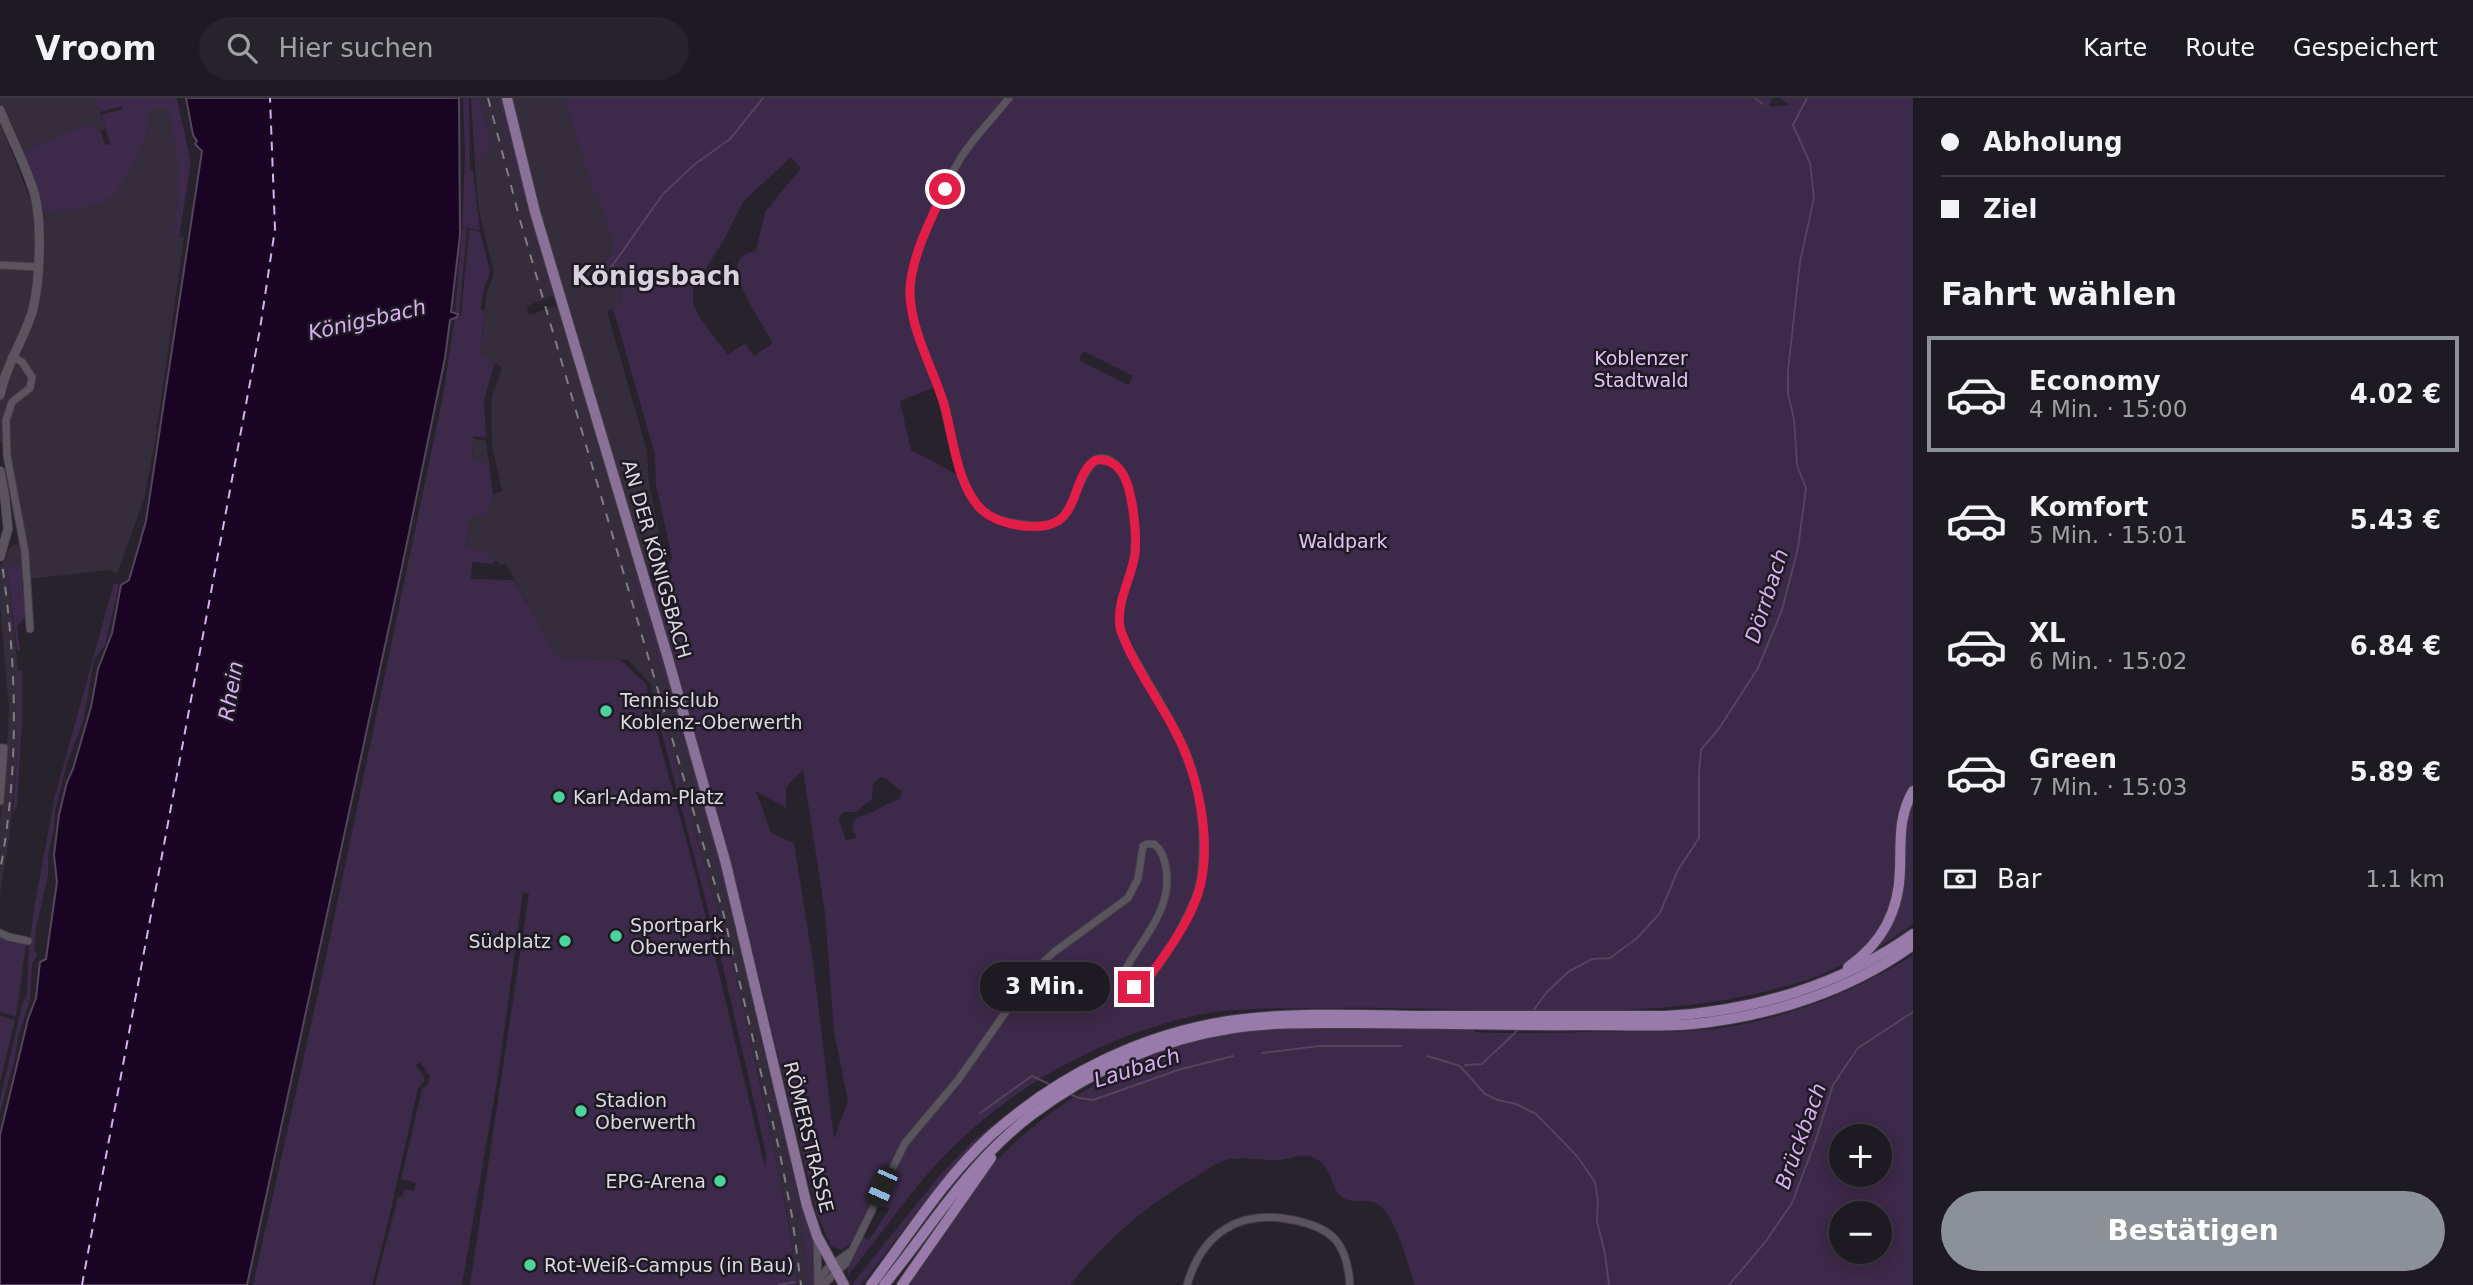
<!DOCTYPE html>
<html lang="de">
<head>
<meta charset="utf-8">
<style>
  :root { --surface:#1e1a21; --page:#26232a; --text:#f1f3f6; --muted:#a1a1a5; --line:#3c383f; --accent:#8c9099 }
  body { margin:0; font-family:"DejaVu Sans",sans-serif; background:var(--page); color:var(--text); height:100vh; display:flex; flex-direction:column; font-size:26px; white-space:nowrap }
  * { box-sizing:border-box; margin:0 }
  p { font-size:23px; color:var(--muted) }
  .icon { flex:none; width:38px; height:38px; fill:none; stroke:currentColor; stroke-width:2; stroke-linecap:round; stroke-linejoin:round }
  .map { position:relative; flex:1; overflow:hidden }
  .panel { display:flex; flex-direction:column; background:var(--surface); width:560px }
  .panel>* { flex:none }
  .banner { display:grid; align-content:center; height:154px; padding:0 28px; background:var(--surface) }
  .controls { position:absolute; left:1829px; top:1026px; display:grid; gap:14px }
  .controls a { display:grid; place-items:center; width:63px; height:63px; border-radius:50%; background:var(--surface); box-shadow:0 4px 18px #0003,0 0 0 2px var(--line); font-size:35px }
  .end { position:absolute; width:32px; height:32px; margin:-16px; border:9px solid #e11d48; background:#fff; box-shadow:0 0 0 4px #fff }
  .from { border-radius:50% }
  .bubble { position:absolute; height:49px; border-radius:24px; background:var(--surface); box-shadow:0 4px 18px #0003,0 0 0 2px var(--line); font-size:23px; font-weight:700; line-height:49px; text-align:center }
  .car { position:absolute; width:21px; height:42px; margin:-21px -10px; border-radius:9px; box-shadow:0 0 5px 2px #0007; background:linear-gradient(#222 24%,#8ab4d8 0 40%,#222 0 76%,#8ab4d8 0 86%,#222 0) }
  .banner b { display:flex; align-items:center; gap:24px; height:66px; font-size:26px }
  .banner b+b { border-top:2px solid var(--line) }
  .banner i { width:18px; height:18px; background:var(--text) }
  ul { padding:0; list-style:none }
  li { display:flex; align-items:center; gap:21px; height:116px; margin:0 14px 10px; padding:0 14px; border:4px solid transparent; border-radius:0px }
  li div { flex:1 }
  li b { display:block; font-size:26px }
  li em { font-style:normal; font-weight:700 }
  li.current { border-color:var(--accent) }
  li>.icon { width:63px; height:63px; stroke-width:1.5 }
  h2 { padding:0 28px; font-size:32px; line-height:84px }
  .pay { display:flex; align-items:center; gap:18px; height:77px; padding:0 28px; font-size:26px }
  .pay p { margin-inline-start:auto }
  .primary-button { display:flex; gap:14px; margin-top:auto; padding:14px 28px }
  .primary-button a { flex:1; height:80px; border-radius:42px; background:var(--accent); color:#fff; font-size:28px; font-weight:700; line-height:80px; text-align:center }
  header { display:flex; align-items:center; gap:42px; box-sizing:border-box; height:98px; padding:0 35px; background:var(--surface); border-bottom:2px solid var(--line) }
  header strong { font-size:33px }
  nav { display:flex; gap:38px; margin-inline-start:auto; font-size:24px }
  .search { width:490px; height:63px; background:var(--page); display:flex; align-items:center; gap:18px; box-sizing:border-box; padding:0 24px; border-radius:38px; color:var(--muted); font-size:26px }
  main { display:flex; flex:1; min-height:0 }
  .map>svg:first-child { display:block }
</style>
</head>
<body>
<header>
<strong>Vroom</strong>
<div class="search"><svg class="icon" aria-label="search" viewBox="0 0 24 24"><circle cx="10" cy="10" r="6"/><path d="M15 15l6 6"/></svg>Hier suchen</div>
<nav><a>Karte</a><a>Route</a><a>Gespeichert</a></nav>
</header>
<main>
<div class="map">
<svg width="1913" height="1187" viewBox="0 0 1913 1187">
  <rect width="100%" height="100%" fill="#28222c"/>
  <g fill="#362d3c">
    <path d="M 0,0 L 95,0 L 106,31 L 97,34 L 88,26 L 21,54 L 0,5 Z"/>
    <path d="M 479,0 L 498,0 L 525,105 L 553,198 L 527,208 L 529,217 L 566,205 L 520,39 L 512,0 L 565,0 L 594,96 L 598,95 L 614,152 L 602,166 L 622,186 L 621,209 L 607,213 L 647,353 L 649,384 L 663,456 L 655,471 L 634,481 L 684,646 L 742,856 L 802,1125 L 809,1187 L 797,1187 L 788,1119 L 758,973 L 710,786 L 652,587 L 628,562 L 557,559 L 506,466 L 499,466 L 498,463 L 493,463 L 492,457 L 466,448 L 469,417 L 486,417 L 493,397 L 502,393 L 492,348 L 491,302 L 502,270 L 481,255 L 486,197 L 494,176 L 480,117 L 477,96 L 475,68 L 492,48 Z"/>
    <path d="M 150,11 L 170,11 L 178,69 L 178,99 L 173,138 L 184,139 L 158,323 L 156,327 L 157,334 L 144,401 L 117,475 L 108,472 L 29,481 L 10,358 L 10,344 L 0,344 L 0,24 L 36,116 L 96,108 L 114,98 L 138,59 L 147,34 Z"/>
    <path d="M 473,340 L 486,343 L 489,365 L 472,364 Z"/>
    <path d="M 21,446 L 23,466 L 7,469 L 18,572 L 18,642 L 10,735 L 0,796 L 0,724 L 6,669 L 9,610 L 0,507 L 0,469 L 11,448 Z"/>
  </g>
  <g fill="#3d2949" fill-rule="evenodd">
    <path d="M 95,0 L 177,0 L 191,65 L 179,139 L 173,138 L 178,99 L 178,69 L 169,11 L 150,11 L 147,34 L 138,59 L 114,98 L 96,108 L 43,115 L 41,102 L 21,54 L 88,26 L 97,34 L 101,33 L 105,47 L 110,46 L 102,17 L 122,11 L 123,8 L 100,14 Z"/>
    <path d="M 463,0 L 469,0 L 470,71 L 473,73 L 480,133 L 462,128 L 465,58 Z"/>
    <path d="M 471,0 L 479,0 L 492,48 L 475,68 Z"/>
    <path d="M 498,0 L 501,0 L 521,79 L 555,200 L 553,200 L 525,105 Z"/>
    <path d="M 565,0 L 1773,0 L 1769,8 L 1790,7 L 1779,0 L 1913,0 L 1913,687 L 1904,701 C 1900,739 1900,810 1876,839 C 1849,871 1807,883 1768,893 C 1630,927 1473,908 1331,910 C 1284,911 1235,908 1189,919 C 1092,942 999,996 932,1071 C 902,1105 877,1142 848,1177 L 847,1171 L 864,1139 L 869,1142 L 890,1110 L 877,1108 L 850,1146 L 841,1152 L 831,1148 L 817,1116 L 742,810 L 652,496 L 656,482 L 667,472 L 672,459 L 656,388 L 655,357 L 613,210 L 621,208 L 622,187 L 612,185 L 614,177 L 599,170 L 614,152 L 598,96 L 594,97 ZM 791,59 L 801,70 L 765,114 L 756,153 C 748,155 742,156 738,164 C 731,181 764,229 773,245 L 754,258 L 745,245 L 728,257 L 700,220 L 693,206 L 693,191 L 724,142 L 743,104 ZM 1083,253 L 1133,278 L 1129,287 L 1079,262 ZM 935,289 L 958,377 L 911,352 L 900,303 ZM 803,672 L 825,815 L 834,933 L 848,1003 L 834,1041 L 814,871 L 794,745 L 771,735 L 756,693 L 786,710 L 786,689 ZM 880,679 L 887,681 L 902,694 L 899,701 C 885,706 873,716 858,719 C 850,726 853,733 857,740 L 846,742 L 839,722 L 840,718 L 844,714 L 856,714 L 872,701 L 873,686 Z"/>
    <path d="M 465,129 L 467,131 L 459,218 L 461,217 L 469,131 L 480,134 L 490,173 L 483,195 L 481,212 L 484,212 L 481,255 L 495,265 L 484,302 L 486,340 L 473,338 L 472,363 L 489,365 L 493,397 L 486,417 L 469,418 L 466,448 L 493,457 L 494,466 L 472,464 L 471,481 L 514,482 L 557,559 L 621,562 L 647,587 L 648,602 L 696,778 L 765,1070 L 766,1055 L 723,869 L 653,601 L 652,586 C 694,730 737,873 767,1019 C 779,1075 791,1130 797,1187 L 470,1187 L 529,796 L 523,794 L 498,978 L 462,1187 L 375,1187 L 398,1099 L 402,1099 L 404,1091 L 414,1093 L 416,1085 L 401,1081 L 422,991 L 428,986 L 430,978 L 420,964 L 416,967 L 424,979 L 424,984 L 418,990 L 388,1124 L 372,1187 L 253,1187 L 323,873 L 443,298 L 455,219 L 458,217 L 455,216 L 462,130 Z"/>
    <path d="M 23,466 L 22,487 L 26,518 L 17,529 L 20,553 L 17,553 L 7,469 Z"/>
    <path d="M 639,478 L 723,770 L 800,1106 L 815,1148 L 814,1187 L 809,1187 L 802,1125 L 742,856 L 684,646 L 634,480 Z"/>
    <path d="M 114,485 L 119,487 L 105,547 L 94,562 L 83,624 L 67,665 L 55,713 L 54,730 L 48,757 L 48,777 L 36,831 L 34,850 L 37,857 L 32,866 L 30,902 L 18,939 L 15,960 L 0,1014 L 0,1002 L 22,907 L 27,895 L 29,847 L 35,805 L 55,698 Z"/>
    <path d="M 18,572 L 22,572 L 22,625 L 17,707 L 13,715 L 18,642 Z"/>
    <path d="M 1913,697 L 1913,826 L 1881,848 L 1878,844 L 1886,833 Z"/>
    <path d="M 0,838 L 9,844 L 26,847 L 16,917 L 14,918 L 0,914 Z"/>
    <path d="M 1913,857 L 1913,1187 L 1415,1187 C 1407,1165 1397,1119 1377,1106 C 1366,1099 1352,1107 1342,1099 C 1331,1090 1331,1071 1320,1063 C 1305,1053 1294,1061 1279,1062 C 1261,1063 1245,1058 1226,1062 C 1215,1065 1204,1074 1194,1080 C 1141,1111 1109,1140 1070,1187 L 907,1187 C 935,1149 961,1105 991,1069 C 1014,1042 1046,1017 1076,998 C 1096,986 1115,973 1137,963 C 1240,917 1363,931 1474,932 L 1474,934 C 1511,936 1549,935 1586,934 C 1630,933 1676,936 1720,930 C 1789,920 1854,894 1913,857 ZM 1841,1038 L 1880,1038 L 1880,1076 L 1841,1076 ZM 1841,1115 L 1880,1115 L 1880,1153 L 1841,1153 Z"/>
    <path d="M 0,918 L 15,922 L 0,984 Z"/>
    <path d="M 999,1022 C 945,1070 906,1131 861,1187 L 854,1187 L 853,1185 L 939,1078 L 974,1042 Z"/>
  </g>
  <path fill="#190424" stroke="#54445c" stroke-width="2" d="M 186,0 L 459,0 L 460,137 L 451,214 L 458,216 L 457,219 L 450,222 L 445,260 L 402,469 L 247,1187 L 0,1187 L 0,1037 L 28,921 L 36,900 L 40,864 L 46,861 L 57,784 L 54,757 L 59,717 L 67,684 L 73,671 L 91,609 L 98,571 L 112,535 L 121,487 L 129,482 L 146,423 L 202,53 L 195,46 L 197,43 L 193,37 Z"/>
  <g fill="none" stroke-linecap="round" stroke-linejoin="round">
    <g stroke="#54445c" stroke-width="2">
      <path d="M 1755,0 L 1763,6"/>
      <path d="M 605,178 L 663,96 L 695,66 L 730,41 L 763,0"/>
      <path d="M 1533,913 L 1546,895 L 1568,874 L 1592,861 L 1610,860 L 1637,840 L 1660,815 L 1678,772 L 1699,740 L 1699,675 L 1701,652 L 1720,629 L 1758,570 L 1782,512 L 1798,450 L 1806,390 L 1797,367 L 1794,321 L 1788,296 L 1788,273 L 1800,164 L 1814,100 L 1810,65 L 1793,27 L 1807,0"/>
      <path d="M 1262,955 L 1319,948 L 1401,948"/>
      <path d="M 1427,958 L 1460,968 L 1485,996 L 1498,1002 L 1516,1006 L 1536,1016 L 1577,1058 L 1595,1084 L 1598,1103 L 1597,1123 L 1605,1156 L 1609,1187"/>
      <path d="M 1465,967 L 1482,966 L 1519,931"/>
      <path d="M 1070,996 L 1079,1000 L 1093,1002 L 1181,971 L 1233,958"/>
      <path d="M 980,1015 L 1032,978 L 1049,986"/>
      <path d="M 779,1187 L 795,1184"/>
      <path d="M 1729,1187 L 1766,1143 L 1792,1105 L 1815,1044 L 1833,987 L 1858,950 L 1913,914"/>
    </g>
    <path stroke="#d8b0f1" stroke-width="2" stroke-dasharray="9 7" stroke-linecap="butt" d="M 82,1187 L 260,231 L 275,131 L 270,0"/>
    <defs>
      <g id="minor">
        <path d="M 0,167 L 38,169"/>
        <path d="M 12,258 L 22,264 L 32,279 L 30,290 L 12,304 L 6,322 L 7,358 L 25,454 L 30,531"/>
        <path d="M 0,650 L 4,650 L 0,703"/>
        <path d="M 0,835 L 9,839 L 28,843"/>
        <path d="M 817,1138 L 818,1187"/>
        <path d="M 820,1180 L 828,1170 L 850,1154"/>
        <path d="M 823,1187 L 846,1165 L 905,1045 L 958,982 L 1036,871 L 1054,854 L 1128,800 L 1138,781 L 1143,748 L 1147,746 L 1154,746 C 1162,752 1164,760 1166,770 C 1173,812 1142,840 1124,874 L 1124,881 C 1144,915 1197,803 1200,785 C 1205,755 1203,724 1198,695 C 1190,648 1162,609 1139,568 C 1132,556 1124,544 1120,530 C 1117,505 1128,487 1133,463 C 1138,442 1133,387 1119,370 C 1087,334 1078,407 1061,421 C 1050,430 1034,428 1020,426 C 1006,424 992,421 981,411 C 958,389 952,338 944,307 C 934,272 914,238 910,201 C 906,167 944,87 962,58 C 976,37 994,19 1009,0"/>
        <path d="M 1187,1187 C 1202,1135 1239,1111 1293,1122 C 1334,1130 1347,1146 1350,1187"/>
      </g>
      <g id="tertiary">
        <path d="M 0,12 C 11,40 27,69 35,98 C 42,126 40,182 33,211 C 25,240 6,266 0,297"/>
        <path d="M 0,373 L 5,401"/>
      </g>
      <path id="primary" d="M 507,0 L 535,114 L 667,557 L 726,766 L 807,1108 L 817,1138 L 844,1187"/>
      <g id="trunk">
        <path d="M 1848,869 C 1882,845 1899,814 1900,772 C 1901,744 1898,718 1913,693"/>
        <path d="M 871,1187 C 909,1137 943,1082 990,1038 C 1058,977 1145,934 1236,922 C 1297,914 1360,917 1422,918 C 1503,918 1585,918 1666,918 C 1754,913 1841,887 1913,836"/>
        <path d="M 884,1187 C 932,1128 968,1066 1030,1018 C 1090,973 1160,941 1234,930 C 1274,924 1314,925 1354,925 C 1431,925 1508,928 1584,927 C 1621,927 1657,929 1693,926 C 1771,918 1849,893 1913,847"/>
        <path d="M 902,1187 L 991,1060"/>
      </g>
    </defs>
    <use href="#minor" stroke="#423c45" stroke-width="9"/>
    <use href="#tertiary" stroke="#423c45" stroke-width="10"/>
    <use href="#primary" stroke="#423c45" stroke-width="12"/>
    <use href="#trunk" stroke="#423c45" stroke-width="12"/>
    <use href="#minor" stroke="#5b545f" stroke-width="7"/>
    <use href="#tertiary" stroke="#5b545f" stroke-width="9"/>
    <use href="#primary" stroke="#897198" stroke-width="10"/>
    <use href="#trunk" stroke="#987aab" stroke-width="10"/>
    <g stroke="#817c85" stroke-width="2" stroke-dasharray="9 9" stroke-linecap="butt">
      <path d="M 488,0 L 520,122 L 723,814 L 779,1051 L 792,1118 L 801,1187"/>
      <path d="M 0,453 C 17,560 20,666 0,773"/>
    </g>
    <defs>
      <path id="tertiary-bridge" d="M 0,459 L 8,431 L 5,401"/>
    </defs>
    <use href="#tertiary-bridge" stroke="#423c45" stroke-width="10" stroke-linecap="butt"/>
    <use href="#tertiary-bridge" stroke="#5b545f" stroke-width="9"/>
  </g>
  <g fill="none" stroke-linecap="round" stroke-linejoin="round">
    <path stroke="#e11d48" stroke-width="9" d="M 945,91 C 931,120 909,164 910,196 C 911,232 932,269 943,303 C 953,335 956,388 982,412 C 997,426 1028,431 1048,427 C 1080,420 1072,376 1096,362 C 1106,361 1114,364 1120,372 C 1133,387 1137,437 1135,456 C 1131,482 1116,503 1120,530 C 1131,563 1156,598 1173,629 C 1198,674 1214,745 1198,796 C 1188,826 1167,854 1149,879 L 1142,886 L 1134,889"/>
  </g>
  <g fill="#4cd39b" stroke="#1e1922" stroke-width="2.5">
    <circle cx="606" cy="613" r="7"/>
    <circle cx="559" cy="699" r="7"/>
    <circle cx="616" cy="838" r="7"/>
    <circle cx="565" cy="843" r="7"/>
    <circle cx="581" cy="1013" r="7"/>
    <circle cx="720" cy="1083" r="7"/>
    <circle cx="530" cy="1167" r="7"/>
  </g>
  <g text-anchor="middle" stroke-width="5" stroke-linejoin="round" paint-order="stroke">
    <g font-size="19" fill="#e2c2f7" stroke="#1e1922">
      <text x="1641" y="267">Koblenzer<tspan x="1641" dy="22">Stadtwald</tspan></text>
      <text x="1343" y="450">Waldpark</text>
    </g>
    <g font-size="19" fill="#ddd9e0" stroke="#1e1922">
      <text transform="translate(657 461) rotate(74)" y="7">AN DER KÖNIGSBACH</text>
      <text transform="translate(809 1039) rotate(76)" y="7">RÖMERSTRASSE</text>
    </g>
    <g font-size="19" fill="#ddd9e0" stroke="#1e1922" text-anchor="start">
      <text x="620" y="609">Tennisclub<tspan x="620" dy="22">Koblenz-Oberwerth</tspan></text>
      <text x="573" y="706">Karl-Adam-Platz</text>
      <text x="630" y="834">Sportpark<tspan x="630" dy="22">Oberwerth</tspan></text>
      <text x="551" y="850" text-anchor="end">Südplatz</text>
      <text x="595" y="1009">Stadion<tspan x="595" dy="22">Oberwerth</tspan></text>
      <text x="706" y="1090" text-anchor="end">EPG-Arena</text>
      <text x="544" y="1174">Rot-Weiß-Campus (in Bau)</text>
    </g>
    <g font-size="21" font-style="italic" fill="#d8b0f1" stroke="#1e1922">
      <text transform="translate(367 222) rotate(-13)" y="7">Königsbach</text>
      <text transform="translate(1767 498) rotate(-72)" y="7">Dörrbach</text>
      <text transform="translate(231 593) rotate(-80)" y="7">Rhein</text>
      <text transform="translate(1137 970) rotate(-17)" y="7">Laubach</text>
      <text transform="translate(1801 1038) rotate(-70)" y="7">Brückbach</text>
    </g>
    <g font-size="26" font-weight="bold" fill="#d8d0dd" stroke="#1e1922">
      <text x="656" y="187">Königsbach</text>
    </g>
  </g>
</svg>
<div class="controls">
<a>+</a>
<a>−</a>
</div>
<i class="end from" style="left:945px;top:91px"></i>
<i class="end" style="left:1134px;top:889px"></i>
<div class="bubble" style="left:980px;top:864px;width:130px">3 Min.</div>
<i class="car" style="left:882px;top:1089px;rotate:204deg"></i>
</div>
<section class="panel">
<div class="banner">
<b><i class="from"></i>Abholung</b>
<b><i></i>Ziel</b>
</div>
<h2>Fahrt wählen</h2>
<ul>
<li class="current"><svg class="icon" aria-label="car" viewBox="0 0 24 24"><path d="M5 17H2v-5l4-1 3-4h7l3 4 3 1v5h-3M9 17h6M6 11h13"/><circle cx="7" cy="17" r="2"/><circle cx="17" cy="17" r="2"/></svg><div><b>Economy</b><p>4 Min. · 15:00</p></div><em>4.02 €</em></li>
<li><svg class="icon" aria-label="car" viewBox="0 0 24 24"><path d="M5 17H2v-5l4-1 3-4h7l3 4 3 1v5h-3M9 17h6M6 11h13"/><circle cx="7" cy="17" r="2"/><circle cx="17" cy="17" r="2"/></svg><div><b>Komfort</b><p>5 Min. · 15:01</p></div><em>5.43 €</em></li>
<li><svg class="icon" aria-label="car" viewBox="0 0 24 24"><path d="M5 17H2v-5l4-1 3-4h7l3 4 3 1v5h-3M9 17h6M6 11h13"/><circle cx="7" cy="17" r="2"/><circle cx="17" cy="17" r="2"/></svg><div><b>XL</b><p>6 Min. · 15:02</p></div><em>6.84 €</em></li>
<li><svg class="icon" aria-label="car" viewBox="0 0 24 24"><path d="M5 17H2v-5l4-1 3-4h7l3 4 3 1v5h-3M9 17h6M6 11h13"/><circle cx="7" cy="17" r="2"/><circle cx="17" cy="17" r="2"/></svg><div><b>Green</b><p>7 Min. · 15:03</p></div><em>5.89 €</em></li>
</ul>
<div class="pay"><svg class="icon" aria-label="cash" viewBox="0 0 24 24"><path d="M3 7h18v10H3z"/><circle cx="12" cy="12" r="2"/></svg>Bar<p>1.1 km</p></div>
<div class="primary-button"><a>Bestätigen</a></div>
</section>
</main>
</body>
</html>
